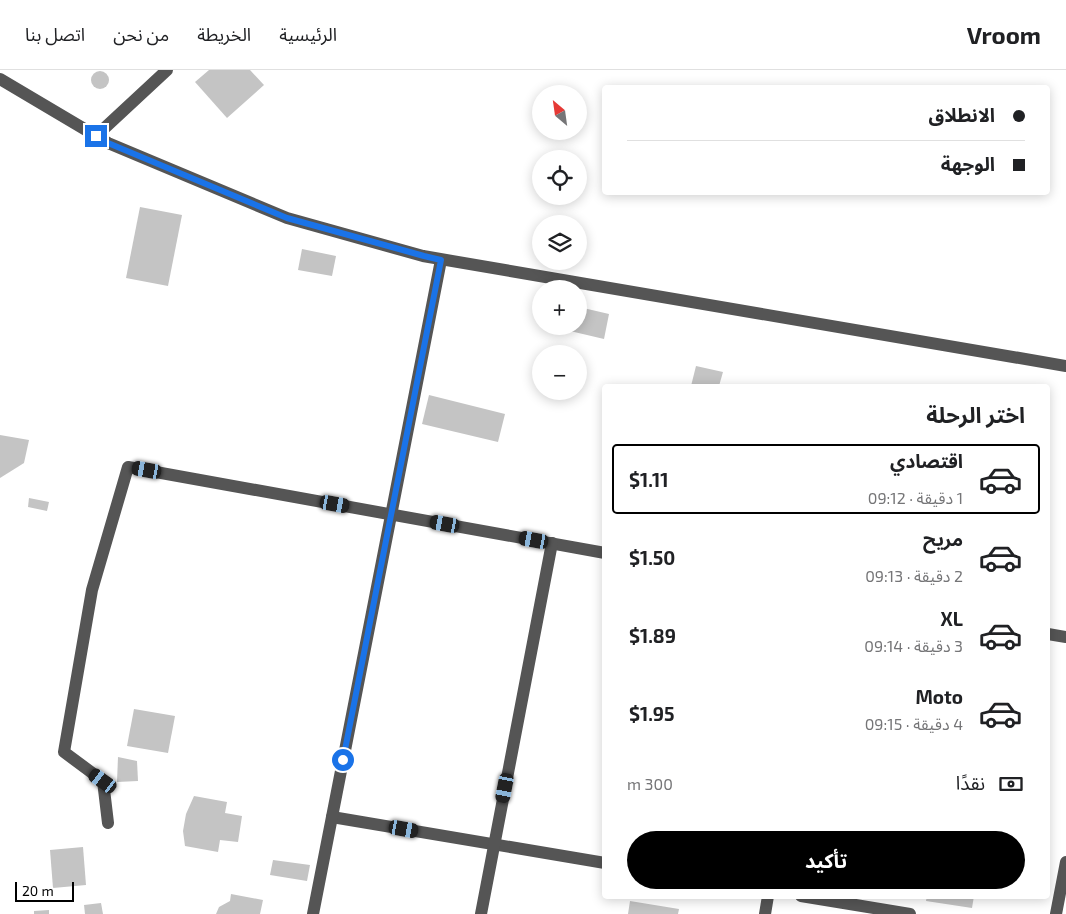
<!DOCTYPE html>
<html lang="ar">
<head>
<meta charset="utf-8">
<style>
  :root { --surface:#fff; --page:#f2f2f2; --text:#202124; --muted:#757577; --line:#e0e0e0; --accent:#000 }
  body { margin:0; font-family:"Exo 2","Noto Sans Arabic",sans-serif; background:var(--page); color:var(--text); direction:rtl; height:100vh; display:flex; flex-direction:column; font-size:19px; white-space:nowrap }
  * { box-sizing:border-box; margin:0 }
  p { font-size:16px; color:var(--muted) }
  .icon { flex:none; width:28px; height:28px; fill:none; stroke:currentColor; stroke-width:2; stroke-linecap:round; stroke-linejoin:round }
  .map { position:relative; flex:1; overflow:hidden; direction:ltr }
  .drawer { position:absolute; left:602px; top:314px; width:448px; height:515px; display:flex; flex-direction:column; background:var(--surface); border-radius:5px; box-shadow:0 2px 12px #0003; direction:rtl }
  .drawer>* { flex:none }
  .hud { position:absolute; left:602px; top:15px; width:448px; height:110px; border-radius:5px; box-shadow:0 2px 12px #0003; direction:rtl; display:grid; align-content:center; height:110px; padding:0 25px; background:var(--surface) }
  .needle { width:32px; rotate:331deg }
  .tools { position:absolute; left:532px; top:15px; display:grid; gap:10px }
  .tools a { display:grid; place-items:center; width:55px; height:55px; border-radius:50%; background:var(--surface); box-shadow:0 2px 12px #0003; font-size:25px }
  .scale { position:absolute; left:15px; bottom:12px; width:59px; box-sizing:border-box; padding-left:5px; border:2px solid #000; border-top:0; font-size:14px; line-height:18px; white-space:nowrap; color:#000; -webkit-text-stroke:4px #fff; paint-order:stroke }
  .end { position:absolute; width:22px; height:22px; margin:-11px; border:6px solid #1a73e8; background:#fff; box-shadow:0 0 0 2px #fff }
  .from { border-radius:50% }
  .car { position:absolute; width:15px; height:30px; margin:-15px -8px; border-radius:6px; box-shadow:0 0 4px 1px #0007; background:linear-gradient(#222 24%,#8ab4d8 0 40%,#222 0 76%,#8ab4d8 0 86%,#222 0) }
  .hud b { display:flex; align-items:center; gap:18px; height:48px; font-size:19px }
  .hud b+b { border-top:1px solid var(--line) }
  .hud i { width:12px; height:12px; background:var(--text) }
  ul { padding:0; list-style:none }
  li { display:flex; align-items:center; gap:15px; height:70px; margin:0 10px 8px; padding:0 15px; border:2px solid transparent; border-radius:5px }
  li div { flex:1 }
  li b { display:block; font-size:19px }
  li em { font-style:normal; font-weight:700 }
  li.selected { border-color:var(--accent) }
  li>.icon { width:45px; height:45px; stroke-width:1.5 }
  h2 { padding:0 25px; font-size:22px; line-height:60px }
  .pay { display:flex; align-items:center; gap:12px; height:55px; padding:0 25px; font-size:19px }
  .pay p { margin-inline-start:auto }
  .cta { display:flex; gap:10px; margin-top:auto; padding:10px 25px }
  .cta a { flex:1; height:58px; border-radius:30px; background:var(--accent); color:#fff; font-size:20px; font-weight:700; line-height:58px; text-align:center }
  header { display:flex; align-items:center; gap:30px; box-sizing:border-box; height:70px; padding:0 25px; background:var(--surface); border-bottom:1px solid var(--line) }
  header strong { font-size:24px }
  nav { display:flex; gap:28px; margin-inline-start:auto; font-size:18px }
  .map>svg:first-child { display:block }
</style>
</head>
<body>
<header>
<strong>Vroom</strong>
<nav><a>الرئيسية</a><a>الخريطة</a><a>من نحن</a><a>اتصل بنا</a></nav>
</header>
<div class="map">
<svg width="1066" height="844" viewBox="0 0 1066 844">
  <rect width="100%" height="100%" fill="#fff"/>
  <g fill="#c4c4c4">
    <path d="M 209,0 L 250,0 L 264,15 L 227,48 L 195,12 Z"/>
    <circle cx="100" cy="10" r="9"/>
    <path d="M 140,137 L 182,145 L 168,216 L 126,208 Z"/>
    <path d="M 302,179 L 336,186 L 332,206 L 298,200 Z"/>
    <path d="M 579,237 L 609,244 L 604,269 L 570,261 L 571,256 L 579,256 Z"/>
    <path d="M 696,296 L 723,302 L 719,316 L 691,316 Z"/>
    <path d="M 429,325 L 505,344 L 498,372 L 422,354 Z"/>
    <path d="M 0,365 L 29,370 L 24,393 L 0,408 Z"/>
    <path d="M 29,428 L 49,432 L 47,441 L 28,437 Z"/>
    <path d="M 134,639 L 175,646 L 168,683 L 127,676 Z"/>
    <path d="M 118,687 L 137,691 L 138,711 L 117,712 Z"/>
    <path d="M 194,726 L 227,732 L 225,743 L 242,746 L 238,772 L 220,770 L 218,782 L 185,776 L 183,761 L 186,744 Z"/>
    <path d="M 83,777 L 86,815 L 53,818 L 50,780 Z"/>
    <path d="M 273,790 L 310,795 L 307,811 L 270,805 Z"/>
    <path d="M 231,824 L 263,830 L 260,844 L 216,844 L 219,837 L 230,831 Z"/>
    <path d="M 927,826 L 974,826 L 972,838 L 926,831 Z"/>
    <path d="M 630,831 L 679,839 L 678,844 L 628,844 Z"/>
    <path d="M 101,833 L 103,844 L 85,844 L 84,835 Z"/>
    <path d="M 49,840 L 49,844 L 34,844 L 34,841 Z"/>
  </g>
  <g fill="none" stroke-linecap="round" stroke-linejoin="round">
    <g stroke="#555" stroke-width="12">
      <path d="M 0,9 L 108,73 L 287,148 L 423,186 L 1066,296"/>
      <path d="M 96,66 L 167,0"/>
      <path d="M 1048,564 L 1066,567"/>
      <path d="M 332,747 L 605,793"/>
      <path d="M 108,753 L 103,711 L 64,682 L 92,520 L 128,397 L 605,483"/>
      <path d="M 801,826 L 910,844"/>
      <path d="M 313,844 L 441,190"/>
      <path d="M 481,844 L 552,473"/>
      <path d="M 765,844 L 768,826"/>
      <path d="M 1056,844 L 1066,792"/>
    </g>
  </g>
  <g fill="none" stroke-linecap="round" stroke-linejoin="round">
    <path stroke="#1a73e8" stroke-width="6" d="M 96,66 L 108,73 L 287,148 L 424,186 L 441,190 L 343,690"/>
  </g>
</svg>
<div class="tools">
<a><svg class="needle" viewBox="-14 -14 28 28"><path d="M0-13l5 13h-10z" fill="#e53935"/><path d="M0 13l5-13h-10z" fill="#757577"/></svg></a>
<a><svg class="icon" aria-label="locate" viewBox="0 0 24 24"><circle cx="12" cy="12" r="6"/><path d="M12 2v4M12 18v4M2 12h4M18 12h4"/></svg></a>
<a><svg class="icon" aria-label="layers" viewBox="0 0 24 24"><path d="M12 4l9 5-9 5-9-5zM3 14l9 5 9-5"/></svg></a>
<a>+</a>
<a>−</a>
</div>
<div class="scale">20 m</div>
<i class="end from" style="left:343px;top:690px"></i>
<i class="end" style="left:96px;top:66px"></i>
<i class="car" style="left:147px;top:400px;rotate:280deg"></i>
<i class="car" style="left:335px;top:434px;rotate:100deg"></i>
<i class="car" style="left:445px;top:454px;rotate:280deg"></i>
<i class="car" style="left:534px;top:470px;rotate:280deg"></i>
<i class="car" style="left:103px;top:711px;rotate:306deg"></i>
<i class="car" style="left:505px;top:718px;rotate:191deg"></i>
<i class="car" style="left:404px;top:759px;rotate:100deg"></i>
<div class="hud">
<b><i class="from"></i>الانطلاق</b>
<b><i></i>الوجهة</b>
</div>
<section class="drawer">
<h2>اختر الرحلة</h2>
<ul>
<li class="selected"><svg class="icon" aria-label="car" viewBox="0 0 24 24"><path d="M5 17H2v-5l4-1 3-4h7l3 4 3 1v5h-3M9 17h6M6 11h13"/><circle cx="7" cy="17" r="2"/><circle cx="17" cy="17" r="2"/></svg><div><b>اقتصادي</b><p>1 دقيقة · 09:12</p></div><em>$1.11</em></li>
<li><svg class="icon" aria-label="car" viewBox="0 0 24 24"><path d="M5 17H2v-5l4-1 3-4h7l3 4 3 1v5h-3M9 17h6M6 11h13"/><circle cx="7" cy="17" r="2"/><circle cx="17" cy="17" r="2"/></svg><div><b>مريح</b><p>2 دقيقة · 09:13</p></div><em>$1.50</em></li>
<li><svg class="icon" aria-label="car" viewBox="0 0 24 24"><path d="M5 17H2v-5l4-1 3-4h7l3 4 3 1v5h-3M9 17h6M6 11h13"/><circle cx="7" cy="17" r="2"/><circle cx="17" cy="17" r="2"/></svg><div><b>XL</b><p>3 دقيقة · 09:14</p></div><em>$1.89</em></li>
<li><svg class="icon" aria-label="car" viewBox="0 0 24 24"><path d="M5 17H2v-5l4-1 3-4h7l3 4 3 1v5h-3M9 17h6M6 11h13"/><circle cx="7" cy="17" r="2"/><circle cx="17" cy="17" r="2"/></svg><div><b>Moto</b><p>4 دقيقة · 09:15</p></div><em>$1.95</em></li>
</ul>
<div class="pay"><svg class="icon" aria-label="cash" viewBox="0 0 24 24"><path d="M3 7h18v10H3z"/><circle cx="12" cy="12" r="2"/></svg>نقدًا<p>300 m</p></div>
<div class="cta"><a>تأكيد</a></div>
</section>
</div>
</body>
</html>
